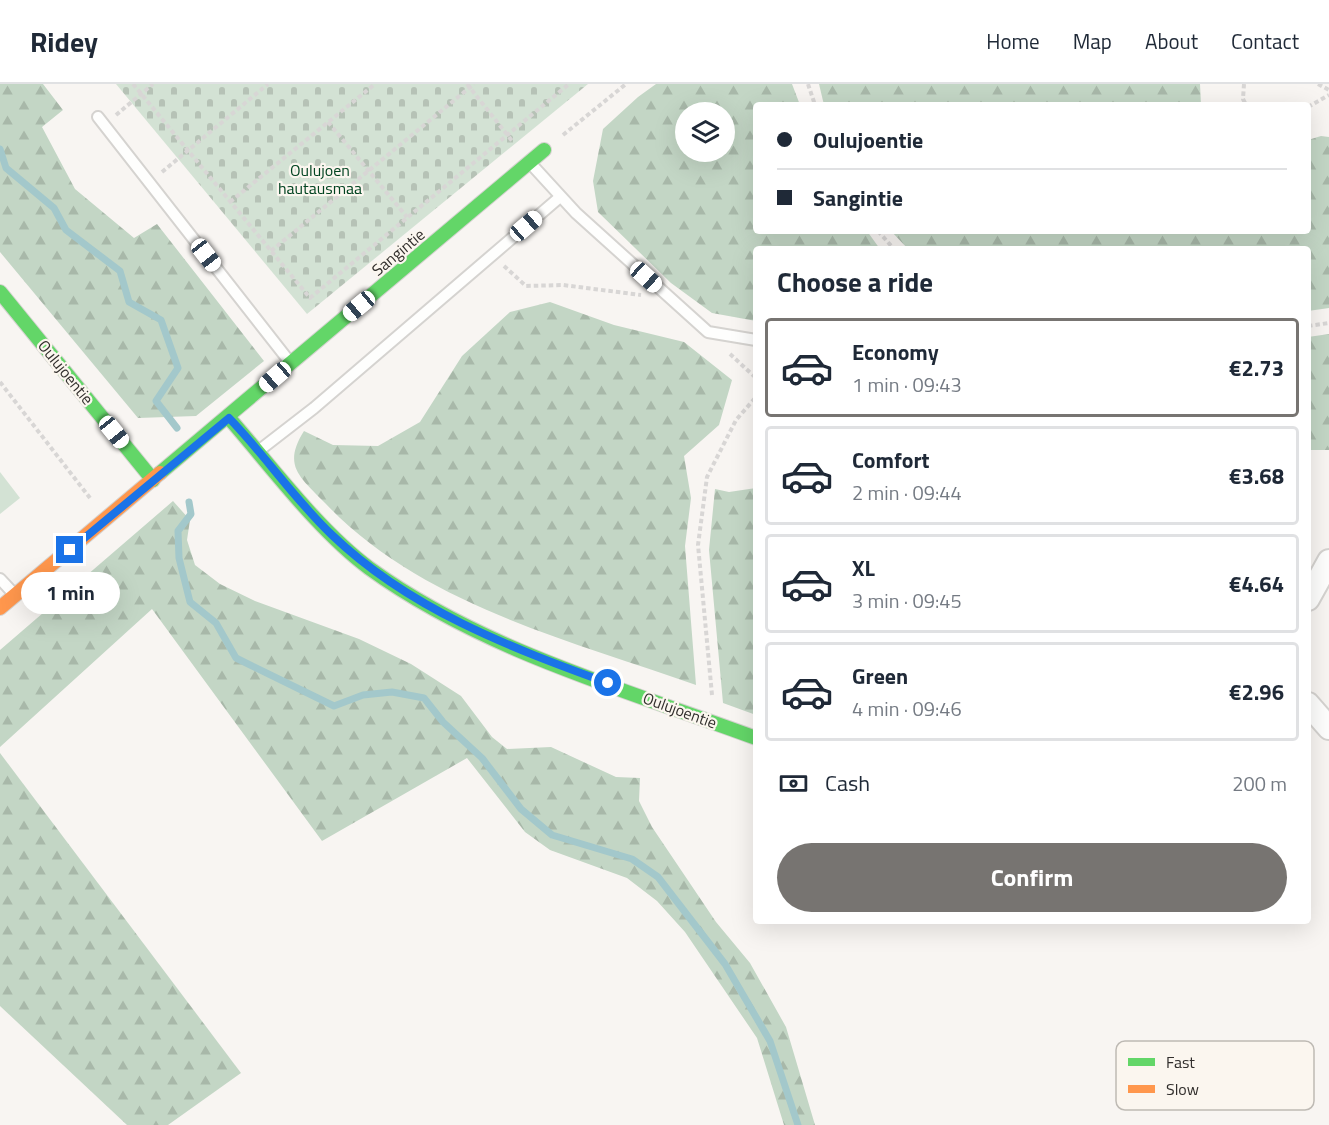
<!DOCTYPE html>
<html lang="en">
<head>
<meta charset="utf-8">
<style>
  :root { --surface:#fff; --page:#f2f2f3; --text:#1f2937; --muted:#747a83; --line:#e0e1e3; --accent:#777471 }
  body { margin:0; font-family:"Titillium Web",sans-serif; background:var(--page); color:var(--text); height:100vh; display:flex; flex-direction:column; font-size:22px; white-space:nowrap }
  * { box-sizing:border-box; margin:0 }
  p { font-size:20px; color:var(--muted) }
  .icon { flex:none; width:33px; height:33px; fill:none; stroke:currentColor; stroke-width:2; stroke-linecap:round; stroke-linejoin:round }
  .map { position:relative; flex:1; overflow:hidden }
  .drawer { position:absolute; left:753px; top:162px; width:558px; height:678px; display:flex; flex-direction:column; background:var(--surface); border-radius:6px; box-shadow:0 6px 24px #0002 }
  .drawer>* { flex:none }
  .top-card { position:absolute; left:753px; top:18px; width:558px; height:132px; border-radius:6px; box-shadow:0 6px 24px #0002; display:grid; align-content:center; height:132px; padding:0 24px; background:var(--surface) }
  .tools { position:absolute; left:675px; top:18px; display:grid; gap:12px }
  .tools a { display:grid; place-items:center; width:60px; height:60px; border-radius:50%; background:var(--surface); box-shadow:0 6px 24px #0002; font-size:30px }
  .end { position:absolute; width:27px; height:27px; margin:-14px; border:8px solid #1a73e8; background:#fff; box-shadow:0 0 0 3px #fff }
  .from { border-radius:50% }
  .bubble { position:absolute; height:42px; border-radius:21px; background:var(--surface); box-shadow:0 6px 24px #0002; font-size:20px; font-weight:700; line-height:42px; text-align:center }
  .car { position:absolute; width:18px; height:36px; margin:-18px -9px; border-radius:8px; box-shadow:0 0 4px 2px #0007; background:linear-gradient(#fff 24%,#345 0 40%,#fff 0 76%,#345 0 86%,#fff 0) }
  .top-card b { display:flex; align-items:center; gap:21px; height:57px; font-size:22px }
  .top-card b+b { border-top:2px solid var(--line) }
  .top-card i { width:15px; height:15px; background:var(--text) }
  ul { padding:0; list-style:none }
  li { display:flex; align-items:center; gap:18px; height:99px; margin:0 12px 9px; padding:0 12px; border:3px solid var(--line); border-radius:6px }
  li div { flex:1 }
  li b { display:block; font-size:22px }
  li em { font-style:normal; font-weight:700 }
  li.active { border-color:var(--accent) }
  li>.icon { width:54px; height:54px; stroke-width:1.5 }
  h2 { padding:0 24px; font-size:27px; line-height:72px }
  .pay { display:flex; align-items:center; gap:15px; height:66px; padding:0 24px; font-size:22px }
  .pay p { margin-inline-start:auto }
  .action { display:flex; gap:12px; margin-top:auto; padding:12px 24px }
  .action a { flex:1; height:69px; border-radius:36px; background:var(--accent); color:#fff; font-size:24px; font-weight:700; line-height:69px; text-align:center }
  header { display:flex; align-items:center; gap:36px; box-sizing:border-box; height:84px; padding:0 30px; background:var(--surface); border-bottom:2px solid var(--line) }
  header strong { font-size:28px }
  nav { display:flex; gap:33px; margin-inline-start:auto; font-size:21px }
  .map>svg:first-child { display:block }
</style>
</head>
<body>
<header>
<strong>Ridey</strong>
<nav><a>Home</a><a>Map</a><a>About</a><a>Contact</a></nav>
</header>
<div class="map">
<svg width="1329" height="1041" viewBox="0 0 1329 1041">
  <defs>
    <pattern id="forest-firs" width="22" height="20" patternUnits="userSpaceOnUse" patternTransform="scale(1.5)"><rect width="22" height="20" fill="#c3d6c5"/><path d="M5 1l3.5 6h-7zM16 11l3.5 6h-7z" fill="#a8b8a9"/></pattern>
    <pattern id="cemetery-stones" width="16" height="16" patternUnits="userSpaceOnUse" patternTransform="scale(1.5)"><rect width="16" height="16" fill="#d3e2d4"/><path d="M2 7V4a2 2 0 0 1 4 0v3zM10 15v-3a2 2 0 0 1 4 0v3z" fill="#b6c2b6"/></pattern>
  </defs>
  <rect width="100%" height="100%" fill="#f8f5f2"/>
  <g fill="url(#forest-firs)" fill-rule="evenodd">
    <path d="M 0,0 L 43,0 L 63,26 L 42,43 L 75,105 L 134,154 L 157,140 L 264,277 L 196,332 L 138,334 L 0,168 Z"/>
    <path d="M 656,0 L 792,0 L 800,21 L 756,21 L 756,147 L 867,147 L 880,165 L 756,165 L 756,237 L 712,229 L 671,199 L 598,128 L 593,97 L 603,45 L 638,13 ZM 686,28 L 724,28 L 724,68 L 686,68 Z"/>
    <path d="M 819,0 L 1200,0 L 1201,21 L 824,21 Z"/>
    <path d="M 1321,52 L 1329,53 L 1329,224 L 1308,227 L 1308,165 L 908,165 L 891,147 L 1308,147 L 1308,56 Z"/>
    <path d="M 550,218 L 614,241 L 684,258 L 732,296 L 719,341 L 684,372 L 691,414 L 685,462 L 696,601 C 567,555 422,521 325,419 C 300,393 282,382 304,347 L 333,361 L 378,362 L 420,338 L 462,272 L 510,228 Z"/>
    <path d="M 1329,250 L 1329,366 L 1308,366 L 1308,253 Z"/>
    <path d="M 756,404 L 756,631 L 723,619 L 709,466 L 715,405 L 729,408 Z"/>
    <path d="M 173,417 L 190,436 L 187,456 L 195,481 L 220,500 L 255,517 L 359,555 L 411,580 L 461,612 L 492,653 L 507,665 L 551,663 L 616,693 L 640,694 L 639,717 L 652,743 L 716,838 L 750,879 L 786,943 L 815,1041 L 784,1041 L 757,954 L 685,848 L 657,817 L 627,794 L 550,766 L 525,748 L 467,674 L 322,757 L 152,525 L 0,663 L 0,566 Z"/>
    <path d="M 0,669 L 241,989 L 168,1041 L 127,1041 L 0,922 Z"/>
  </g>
  <path fill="url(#cemetery-stones)" d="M 116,0 L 588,0 L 307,230 Z"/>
  <path fill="#d3e2d4" d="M 0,388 L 20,414 L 0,430 Z"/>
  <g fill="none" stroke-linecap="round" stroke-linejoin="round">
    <g stroke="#a3c8cb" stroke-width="7">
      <path d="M 0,65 L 6,84 L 54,124 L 66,146 L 120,187 L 129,218 L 161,236 L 178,284 L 156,317 L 177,344"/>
      <path d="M 189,418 L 191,430 L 178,447 L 179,474 L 190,518 L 216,539 L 236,574 L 334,622 L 363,611 L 392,608 L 424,614 L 443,638 L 482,674 L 521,725 L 552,751 L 632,775 L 658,793 L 725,880 L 770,957 L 798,1041"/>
    </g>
    <defs>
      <g id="lane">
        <path d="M 98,33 L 289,277"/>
        <path d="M 532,81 L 576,129 L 708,248 L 756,256"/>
        <path d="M 261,365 L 314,324 L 560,113"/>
        <path d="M 0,495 L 14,510"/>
      </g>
      <g id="street">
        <path d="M 1308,515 L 1329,477"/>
        <path d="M 1308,620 L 1329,644"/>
      </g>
      <g id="fast">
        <path d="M 0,208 L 153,396"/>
        <path d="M 229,334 C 271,382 318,446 369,484 C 482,566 626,606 756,654"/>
        <path d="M 160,389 L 544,66"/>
      </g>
      <path id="slow" d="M 0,524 L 160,389"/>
    </defs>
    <use href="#lane" stroke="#d5d3d0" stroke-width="14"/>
    <use href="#street" stroke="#d5d3d0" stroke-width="26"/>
    <use href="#fast" stroke="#d5d3d0" stroke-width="16"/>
    <use href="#slow" stroke="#d5d3d0" stroke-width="16"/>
    <g stroke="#d8d6d5" stroke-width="4" stroke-dasharray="4.5 3" stroke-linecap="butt">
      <path d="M 133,0 L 310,214 L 569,0"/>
      <path d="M 467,0 L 513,58"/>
      <path d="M 808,0 L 815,21"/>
      <path d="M 1244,0 L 1243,15 L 1246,21"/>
      <path d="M 1318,0 L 1329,6"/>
      <path d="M 1308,23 L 1329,11"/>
      <path d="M 116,31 L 153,0"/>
      <path d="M 328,38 L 407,133"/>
      <path d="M 563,51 L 626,0"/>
      <path d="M 162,88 L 268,0"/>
      <path d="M 230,118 L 375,0"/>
      <path d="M 878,147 L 894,165"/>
      <path d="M 271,167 L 474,0"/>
      <path d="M 504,182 L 526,202 L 563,201 L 641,211"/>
      <path d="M 1308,242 L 1329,239"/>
      <path d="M 730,270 L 756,294"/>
      <path d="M 0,298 L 90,414"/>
      <path d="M 712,611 L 698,461 L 707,393 L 736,336 L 756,313"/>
    </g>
    <use href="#lane" stroke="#fefefd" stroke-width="10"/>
    <use href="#street" stroke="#fefefd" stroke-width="22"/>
    <use href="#fast" stroke="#63d668" stroke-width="14"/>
    <use href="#slow" stroke="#ff974d" stroke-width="14"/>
  </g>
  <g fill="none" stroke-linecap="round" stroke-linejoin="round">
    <path stroke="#1a73e8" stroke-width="8" d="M 70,466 L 229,334 C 265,371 294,415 332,451 C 409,525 509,563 608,599"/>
  </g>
  <g text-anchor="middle" stroke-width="4.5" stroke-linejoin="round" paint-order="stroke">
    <g font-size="16" fill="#014320" stroke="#fbf6ef">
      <text x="320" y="92">Oulujoen<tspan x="320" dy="18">hautausmaa</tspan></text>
    </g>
    <g font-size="16" fill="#312e2c" stroke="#fbf6ef">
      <text transform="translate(398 168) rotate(-40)" y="6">Sangintie</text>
      <text transform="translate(66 288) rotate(51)" y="6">Oulujoentie</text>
      <text transform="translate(680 626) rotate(20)" y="6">Oulujoentie</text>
    </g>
  </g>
  <rect x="1116" y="957" width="198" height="69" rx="9" fill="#fbf6ef" stroke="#bebab4" stroke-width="1.5"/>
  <rect x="1128" y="974" width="27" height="8" fill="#63d668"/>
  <rect x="1128" y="1001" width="27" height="8" fill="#ff974d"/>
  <g font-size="16" fill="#312e2c">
    <text x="1166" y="984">Fast</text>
    <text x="1166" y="1011">Slow</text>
  </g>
</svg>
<div class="tools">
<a><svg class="icon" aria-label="layers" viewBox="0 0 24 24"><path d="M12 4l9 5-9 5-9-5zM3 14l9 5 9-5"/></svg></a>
</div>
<i class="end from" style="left:608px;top:599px"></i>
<i class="end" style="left:70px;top:466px"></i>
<div class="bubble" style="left:21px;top:488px;width:99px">1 min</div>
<i class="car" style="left:526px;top:142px;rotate:49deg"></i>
<i class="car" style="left:206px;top:171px;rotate:142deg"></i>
<i class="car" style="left:646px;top:193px;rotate:132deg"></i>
<i class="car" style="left:359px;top:222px;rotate:230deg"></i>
<i class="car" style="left:275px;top:293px;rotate:229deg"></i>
<i class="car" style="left:114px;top:348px;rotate:141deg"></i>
<div class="top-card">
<b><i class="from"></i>Oulujoentie</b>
<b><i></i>Sangintie</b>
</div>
<section class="drawer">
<h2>Choose a ride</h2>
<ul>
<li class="active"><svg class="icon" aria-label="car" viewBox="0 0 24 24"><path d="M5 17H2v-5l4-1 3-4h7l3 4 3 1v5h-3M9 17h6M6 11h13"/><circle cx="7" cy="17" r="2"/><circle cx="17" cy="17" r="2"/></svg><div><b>Economy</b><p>1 min · 09:43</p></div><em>€2.73</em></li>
<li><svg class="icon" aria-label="car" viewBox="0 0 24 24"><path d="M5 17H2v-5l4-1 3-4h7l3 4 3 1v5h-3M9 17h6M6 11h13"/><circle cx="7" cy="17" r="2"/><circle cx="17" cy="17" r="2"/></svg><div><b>Comfort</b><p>2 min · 09:44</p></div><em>€3.68</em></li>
<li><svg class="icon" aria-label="car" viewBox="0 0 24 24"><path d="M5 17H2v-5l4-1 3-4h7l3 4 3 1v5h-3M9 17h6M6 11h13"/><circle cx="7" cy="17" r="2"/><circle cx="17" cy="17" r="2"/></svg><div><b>XL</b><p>3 min · 09:45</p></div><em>€4.64</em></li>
<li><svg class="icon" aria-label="car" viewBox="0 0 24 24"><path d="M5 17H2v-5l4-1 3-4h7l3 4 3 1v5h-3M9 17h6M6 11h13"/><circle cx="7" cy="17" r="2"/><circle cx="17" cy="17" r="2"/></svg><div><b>Green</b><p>4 min · 09:46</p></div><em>€2.96</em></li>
</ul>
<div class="pay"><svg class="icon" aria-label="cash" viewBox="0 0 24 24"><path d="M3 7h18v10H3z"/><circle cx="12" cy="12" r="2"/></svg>Cash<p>200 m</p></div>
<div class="action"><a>Confirm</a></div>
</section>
</div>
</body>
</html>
